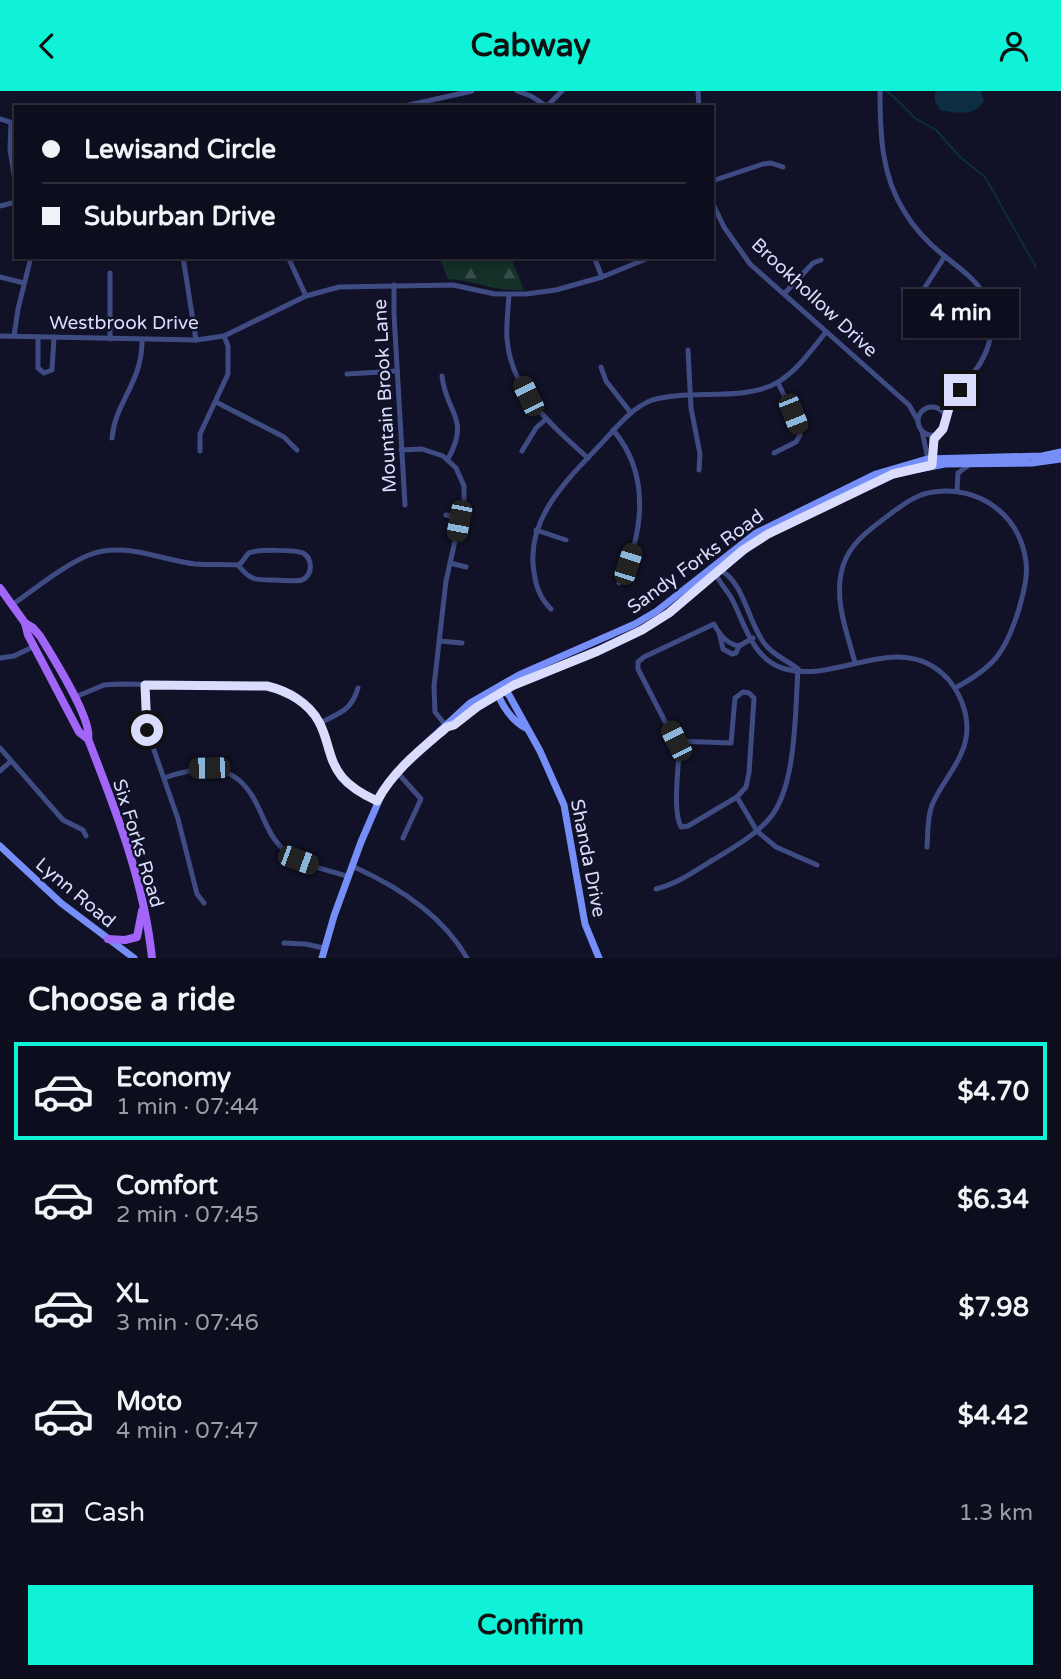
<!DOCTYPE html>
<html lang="en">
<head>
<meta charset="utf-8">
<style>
  :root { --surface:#0d0e1d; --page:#1b1c2a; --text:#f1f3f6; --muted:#9a9ca4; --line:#2d2e3b; --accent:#0ff2d7 }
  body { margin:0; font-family:"Varela Round",sans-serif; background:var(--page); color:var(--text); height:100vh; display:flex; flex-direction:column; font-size:26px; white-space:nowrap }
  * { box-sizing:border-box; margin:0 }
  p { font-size:23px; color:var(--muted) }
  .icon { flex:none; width:38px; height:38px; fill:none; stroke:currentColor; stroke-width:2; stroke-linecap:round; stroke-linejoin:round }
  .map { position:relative; height:867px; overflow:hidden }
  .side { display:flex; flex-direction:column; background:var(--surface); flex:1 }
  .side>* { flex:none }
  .hud { position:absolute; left:14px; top:14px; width:700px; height:154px; border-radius:0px; box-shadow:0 4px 10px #0003,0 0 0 2px var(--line); display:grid; align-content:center; height:154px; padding:0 28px; background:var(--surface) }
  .end { position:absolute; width:32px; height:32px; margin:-16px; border:9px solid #d9dcfd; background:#111; box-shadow:0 0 0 4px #111 }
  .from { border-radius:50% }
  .bubble { position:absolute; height:49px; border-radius:0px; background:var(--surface); box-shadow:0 4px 10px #0003,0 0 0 2px var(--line); font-size:23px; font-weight:800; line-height:49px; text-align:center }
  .car { position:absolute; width:21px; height:42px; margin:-21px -10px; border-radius:9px; box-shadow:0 0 5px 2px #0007; background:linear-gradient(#222 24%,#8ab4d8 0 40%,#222 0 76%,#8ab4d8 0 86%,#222 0) }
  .hud b { display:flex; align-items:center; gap:24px; height:66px; font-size:26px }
  .hud b+b { border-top:2px solid var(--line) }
  .hud i { width:18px; height:18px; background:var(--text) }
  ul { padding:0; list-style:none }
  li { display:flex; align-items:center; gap:21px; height:98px; margin:0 14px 10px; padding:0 14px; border:4px solid transparent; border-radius:0px }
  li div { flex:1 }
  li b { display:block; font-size:26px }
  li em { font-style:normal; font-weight:800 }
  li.on { border-color:var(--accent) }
  li>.icon { width:63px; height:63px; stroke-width:1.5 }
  h2 { padding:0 28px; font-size:32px; line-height:84px }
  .pay { display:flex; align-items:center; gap:18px; height:77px; padding:0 28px; font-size:26px }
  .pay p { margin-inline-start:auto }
  .primary-button { display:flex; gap:14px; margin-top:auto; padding:14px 28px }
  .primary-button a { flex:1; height:80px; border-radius:0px; background:var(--accent); color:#111; font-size:28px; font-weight:800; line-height:80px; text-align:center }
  header { display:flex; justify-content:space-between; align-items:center; height:91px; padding:0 28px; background:var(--accent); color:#111; font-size:32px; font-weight:800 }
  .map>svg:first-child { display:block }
</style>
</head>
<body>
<header><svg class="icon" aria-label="back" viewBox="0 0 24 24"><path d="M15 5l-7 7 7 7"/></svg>Cabway<svg class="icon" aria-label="person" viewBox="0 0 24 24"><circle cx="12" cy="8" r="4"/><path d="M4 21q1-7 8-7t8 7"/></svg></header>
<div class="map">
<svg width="1061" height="867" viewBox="0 0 1061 867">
  <defs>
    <pattern id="forest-firs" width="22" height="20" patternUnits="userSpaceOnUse" patternTransform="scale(1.75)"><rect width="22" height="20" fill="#143029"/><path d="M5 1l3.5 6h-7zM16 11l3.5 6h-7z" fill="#364d49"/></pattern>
  </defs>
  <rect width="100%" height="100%" fill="#111227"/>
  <path fill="url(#forest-firs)" d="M 439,166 L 511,166 L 524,199 C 494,201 476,189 448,188 Z"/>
  <path fill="#0d2d43" d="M 935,0 L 981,0 L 984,10 C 975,26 956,22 940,19 L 935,10 Z"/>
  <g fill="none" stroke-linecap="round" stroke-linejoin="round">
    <path stroke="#0d2d43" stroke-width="2" d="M 886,0 L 894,6 L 915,27 L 936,39 L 960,66 L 985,86 L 1036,176"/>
    <g stroke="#3f4b83" stroke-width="5">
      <path d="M 517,0 L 531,5 L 548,16"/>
      <path d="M 698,0 L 699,16"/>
      <path d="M 880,0 C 880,41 881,84 904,120 C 914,137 927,151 943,164 C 973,188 997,202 990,247 C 985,278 955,298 945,326"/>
      <path d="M 547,15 L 562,0"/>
      <path d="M 400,16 L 472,0"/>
      <path d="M 0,28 L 16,33"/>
      <path d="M 11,32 L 10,59 L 16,95"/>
      <path d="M 712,90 L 763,73 L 771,72 L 783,76"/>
      <path d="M 712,111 L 724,136 L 750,173 L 909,314 L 918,330"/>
      <path d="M 0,115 L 16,111"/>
      <path d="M 183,166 L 196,249"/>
      <path d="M 288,166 L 306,205"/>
      <path d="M 594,166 L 602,186"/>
      <path d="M 0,186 L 24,192"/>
      <path d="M 394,194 L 394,223 L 405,414"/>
      <path d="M 922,201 L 945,165"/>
      <path d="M 784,203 L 813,172 L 821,169"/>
      <path d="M 509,204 C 508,219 506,234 507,248 C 511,300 552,335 588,367"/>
      <path d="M 0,245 L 196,249 L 224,245 L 306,205 L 339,196 L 453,194 L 495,203 L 526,203 L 556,199 L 602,186 L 651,166"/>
      <path d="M 14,245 L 18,218 L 31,166"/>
      <path d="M 38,246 L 38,277 L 44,282 L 52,279 L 54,246"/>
      <path d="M 110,248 L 110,182"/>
      <path d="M 688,259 L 691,317 L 700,363 L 699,379"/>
      <path d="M 601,276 L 606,290 L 631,322"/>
      <path d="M 347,283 L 397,280"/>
      <path d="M 442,285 C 446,323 471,326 448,368"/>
      <path d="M 216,311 L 284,346 L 297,359"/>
      <circle cx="932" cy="330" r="14"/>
      <path d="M 613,339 C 651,383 644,444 619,492"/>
      <path d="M 922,340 L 928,368"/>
      <path d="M 112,347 C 115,311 143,291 142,248"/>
      <path d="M 401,359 L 422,358 L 443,365 L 456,377 L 464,395 L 464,410 L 446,490 L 434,595 L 435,621 L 447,636"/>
      <path d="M 200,360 L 200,343 L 228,283 L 228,255 L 224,245"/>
      <path d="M 522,360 L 536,337 L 545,329"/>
      <path d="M 774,362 L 796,351 L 800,344 L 793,322 L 778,292"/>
      <path d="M 933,371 L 934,350 L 937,343"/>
      <path d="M 957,400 L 958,382 L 969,374"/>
      <path d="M 446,424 L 460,427"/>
      <path d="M 536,439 L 566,449"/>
      <path d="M 450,472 L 466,476"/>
      <path d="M 719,478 C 745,492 747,529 764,552 C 772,564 787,569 798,578"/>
      <path d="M 715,481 C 719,492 727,499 732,508 C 745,534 753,569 785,578 C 839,593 901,537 948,588 C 959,601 967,619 967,637 C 967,667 943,688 932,714 C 927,727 928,742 927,756"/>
      <path d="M 12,514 C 35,498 64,474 89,464 C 122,450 161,469 195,473 C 209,474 224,473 238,474 C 244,471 244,466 249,462 C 256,458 296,459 303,462 C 313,468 313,484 302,489 C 295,491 283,489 275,489 C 255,489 251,490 238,474"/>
      <path d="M 551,518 C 540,507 536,496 534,481 C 525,428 567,389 600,354 C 615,338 631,317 652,309 C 689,298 746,311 778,291 C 798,279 812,258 826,241"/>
      <path d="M 719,541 L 723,558 L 732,563 L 736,562 L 739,555 L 753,547"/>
      <path d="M 440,550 L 462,552"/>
      <path d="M 739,555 C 727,553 719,543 714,533 L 644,566 L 638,571 L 638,578 L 675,650 L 731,652 L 735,607 L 743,601 L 749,602 L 754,607 L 749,682 L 746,696 L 737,706 L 757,740 L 776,756 L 817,774"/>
      <path d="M 0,567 L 14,565 L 35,555"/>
      <path d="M 855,572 C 848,544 835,513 841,483 C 845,459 862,444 881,430 C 893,421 907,409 921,404 C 970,389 1020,419 1026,471 C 1028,487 1023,503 1019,518 C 1006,560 995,576 955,597"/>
      <path d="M 145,594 L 147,639 L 178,728 L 197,803 L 204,812"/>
      <path d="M 75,606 L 104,594 L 119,593 L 267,595 C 288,600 311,613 320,633 C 326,647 327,662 334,676 C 344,693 360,701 377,710"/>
      <path d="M 320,632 C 341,621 351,620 358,597"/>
      <path d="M 675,650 L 679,657 C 679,678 672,718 681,736 L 688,735 L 737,706"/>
      <path d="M 0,657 L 63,729 L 83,739 L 86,745"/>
      <path d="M 0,680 L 11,670"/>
      <path d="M 397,681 L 421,708 L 403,747"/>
      <path d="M 164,687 C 196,676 229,669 251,703 C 262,719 266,741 280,755 C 296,774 326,778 349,786"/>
      <path d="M 352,775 C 397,795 442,823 467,867"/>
      <path d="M 656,798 C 677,793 695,780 713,769 C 733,757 754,745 769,728 C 797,696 795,620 798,578"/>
      <path d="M 284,852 L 305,853 L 324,857"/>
    </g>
    <g stroke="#758ef8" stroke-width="7">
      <path d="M 501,597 L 509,604 L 540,660 L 564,714 L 585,833 L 599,867"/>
      <path d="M 497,599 C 500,613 513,631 526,637"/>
      <path d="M 447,636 L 454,634 L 477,616 L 514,594 L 598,560 L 642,539 L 669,522 L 757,449 L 893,383 L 945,373 L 1032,372 L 1061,368"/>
      <path d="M 0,755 L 61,812 L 134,867"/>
      <path d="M 322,867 L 334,825 L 361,751 L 383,700 L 409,668 L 470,612 L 519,584 L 635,533 L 657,520 L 756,442 L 876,383 L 927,368 L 1042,365 L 1061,361"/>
    </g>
    <g stroke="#a166f7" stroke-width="8">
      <path d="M 0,497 L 25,532 L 28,544 L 79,641 L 88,648"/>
      <path d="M 25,532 L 33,537 L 40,545 C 51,563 93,629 88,648 C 116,720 144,790 152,867"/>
      <path d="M 108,848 L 125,849 L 137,846 L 142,820"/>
    </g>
  </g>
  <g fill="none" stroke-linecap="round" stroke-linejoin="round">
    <path stroke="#d9dcfd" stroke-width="9" d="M 147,639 L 145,594 L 267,595 C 288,600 309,612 319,631 C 329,649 328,669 342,686 C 351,697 364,704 377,710 C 394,679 420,659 447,636 L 454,634 L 477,616 L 514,594 L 598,560 L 642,539 L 669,522 L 743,459 L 768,443 L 893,383 L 932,374 L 934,348 L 943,338 L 951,310 L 960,299"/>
  </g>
  <g text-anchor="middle" stroke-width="5" stroke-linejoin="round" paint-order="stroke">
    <g font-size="19" fill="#d9dcfd" stroke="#111227">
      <text transform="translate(815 206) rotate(43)" y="7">Brookhollow Drive</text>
      <text x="124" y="238">Westbrook Drive</text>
      <text transform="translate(384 305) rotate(-93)" y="7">Mountain Brook Lane</text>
      <text transform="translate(695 470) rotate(-36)" y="7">Sandy Forks Road</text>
      <text transform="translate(139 752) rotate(73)" y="7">Six Forks Road</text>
      <text transform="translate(589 767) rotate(79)" y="7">Shanda Drive</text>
      <text transform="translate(76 801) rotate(40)" y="7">Lynn Road</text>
    </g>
  </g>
</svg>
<i class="end from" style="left:147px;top:639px"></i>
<i class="end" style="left:960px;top:299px"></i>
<div class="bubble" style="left:903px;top:198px;width:116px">4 min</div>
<i class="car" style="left:528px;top:305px;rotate:334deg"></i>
<i class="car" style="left:793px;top:323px;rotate:158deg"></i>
<i class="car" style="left:459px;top:430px;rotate:191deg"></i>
<i class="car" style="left:628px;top:473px;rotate:18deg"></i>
<i class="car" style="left:676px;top:650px;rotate:333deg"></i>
<i class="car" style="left:209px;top:677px;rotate:269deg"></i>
<i class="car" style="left:298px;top:769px;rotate:110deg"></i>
<div class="hud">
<b><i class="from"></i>Lewisand Circle</b>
<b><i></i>Suburban Drive</b>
</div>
</div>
<section class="side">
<h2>Choose a ride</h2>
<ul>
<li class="on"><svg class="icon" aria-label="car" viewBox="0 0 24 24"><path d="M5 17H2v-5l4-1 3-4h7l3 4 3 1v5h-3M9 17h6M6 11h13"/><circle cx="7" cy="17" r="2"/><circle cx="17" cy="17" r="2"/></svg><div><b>Economy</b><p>1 min · 07:44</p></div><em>$4.70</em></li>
<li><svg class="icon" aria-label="car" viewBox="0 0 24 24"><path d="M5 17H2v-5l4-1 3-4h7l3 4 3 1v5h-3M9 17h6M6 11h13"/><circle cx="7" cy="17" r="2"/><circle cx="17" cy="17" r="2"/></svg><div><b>Comfort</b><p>2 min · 07:45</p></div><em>$6.34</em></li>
<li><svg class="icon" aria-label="car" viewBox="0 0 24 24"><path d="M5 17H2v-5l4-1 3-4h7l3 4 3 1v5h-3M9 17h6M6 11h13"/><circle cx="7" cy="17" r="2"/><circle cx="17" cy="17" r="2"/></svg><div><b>XL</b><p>3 min · 07:46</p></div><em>$7.98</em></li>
<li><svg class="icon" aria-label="car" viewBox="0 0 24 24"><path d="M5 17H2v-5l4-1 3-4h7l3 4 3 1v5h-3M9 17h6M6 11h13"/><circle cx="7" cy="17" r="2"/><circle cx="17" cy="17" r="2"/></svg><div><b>Moto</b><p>4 min · 07:47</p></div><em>$4.42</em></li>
</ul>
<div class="pay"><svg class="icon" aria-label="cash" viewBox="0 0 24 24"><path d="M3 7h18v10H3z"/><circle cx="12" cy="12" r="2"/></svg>Cash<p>1.3 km</p></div>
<div class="primary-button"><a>Confirm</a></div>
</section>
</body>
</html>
